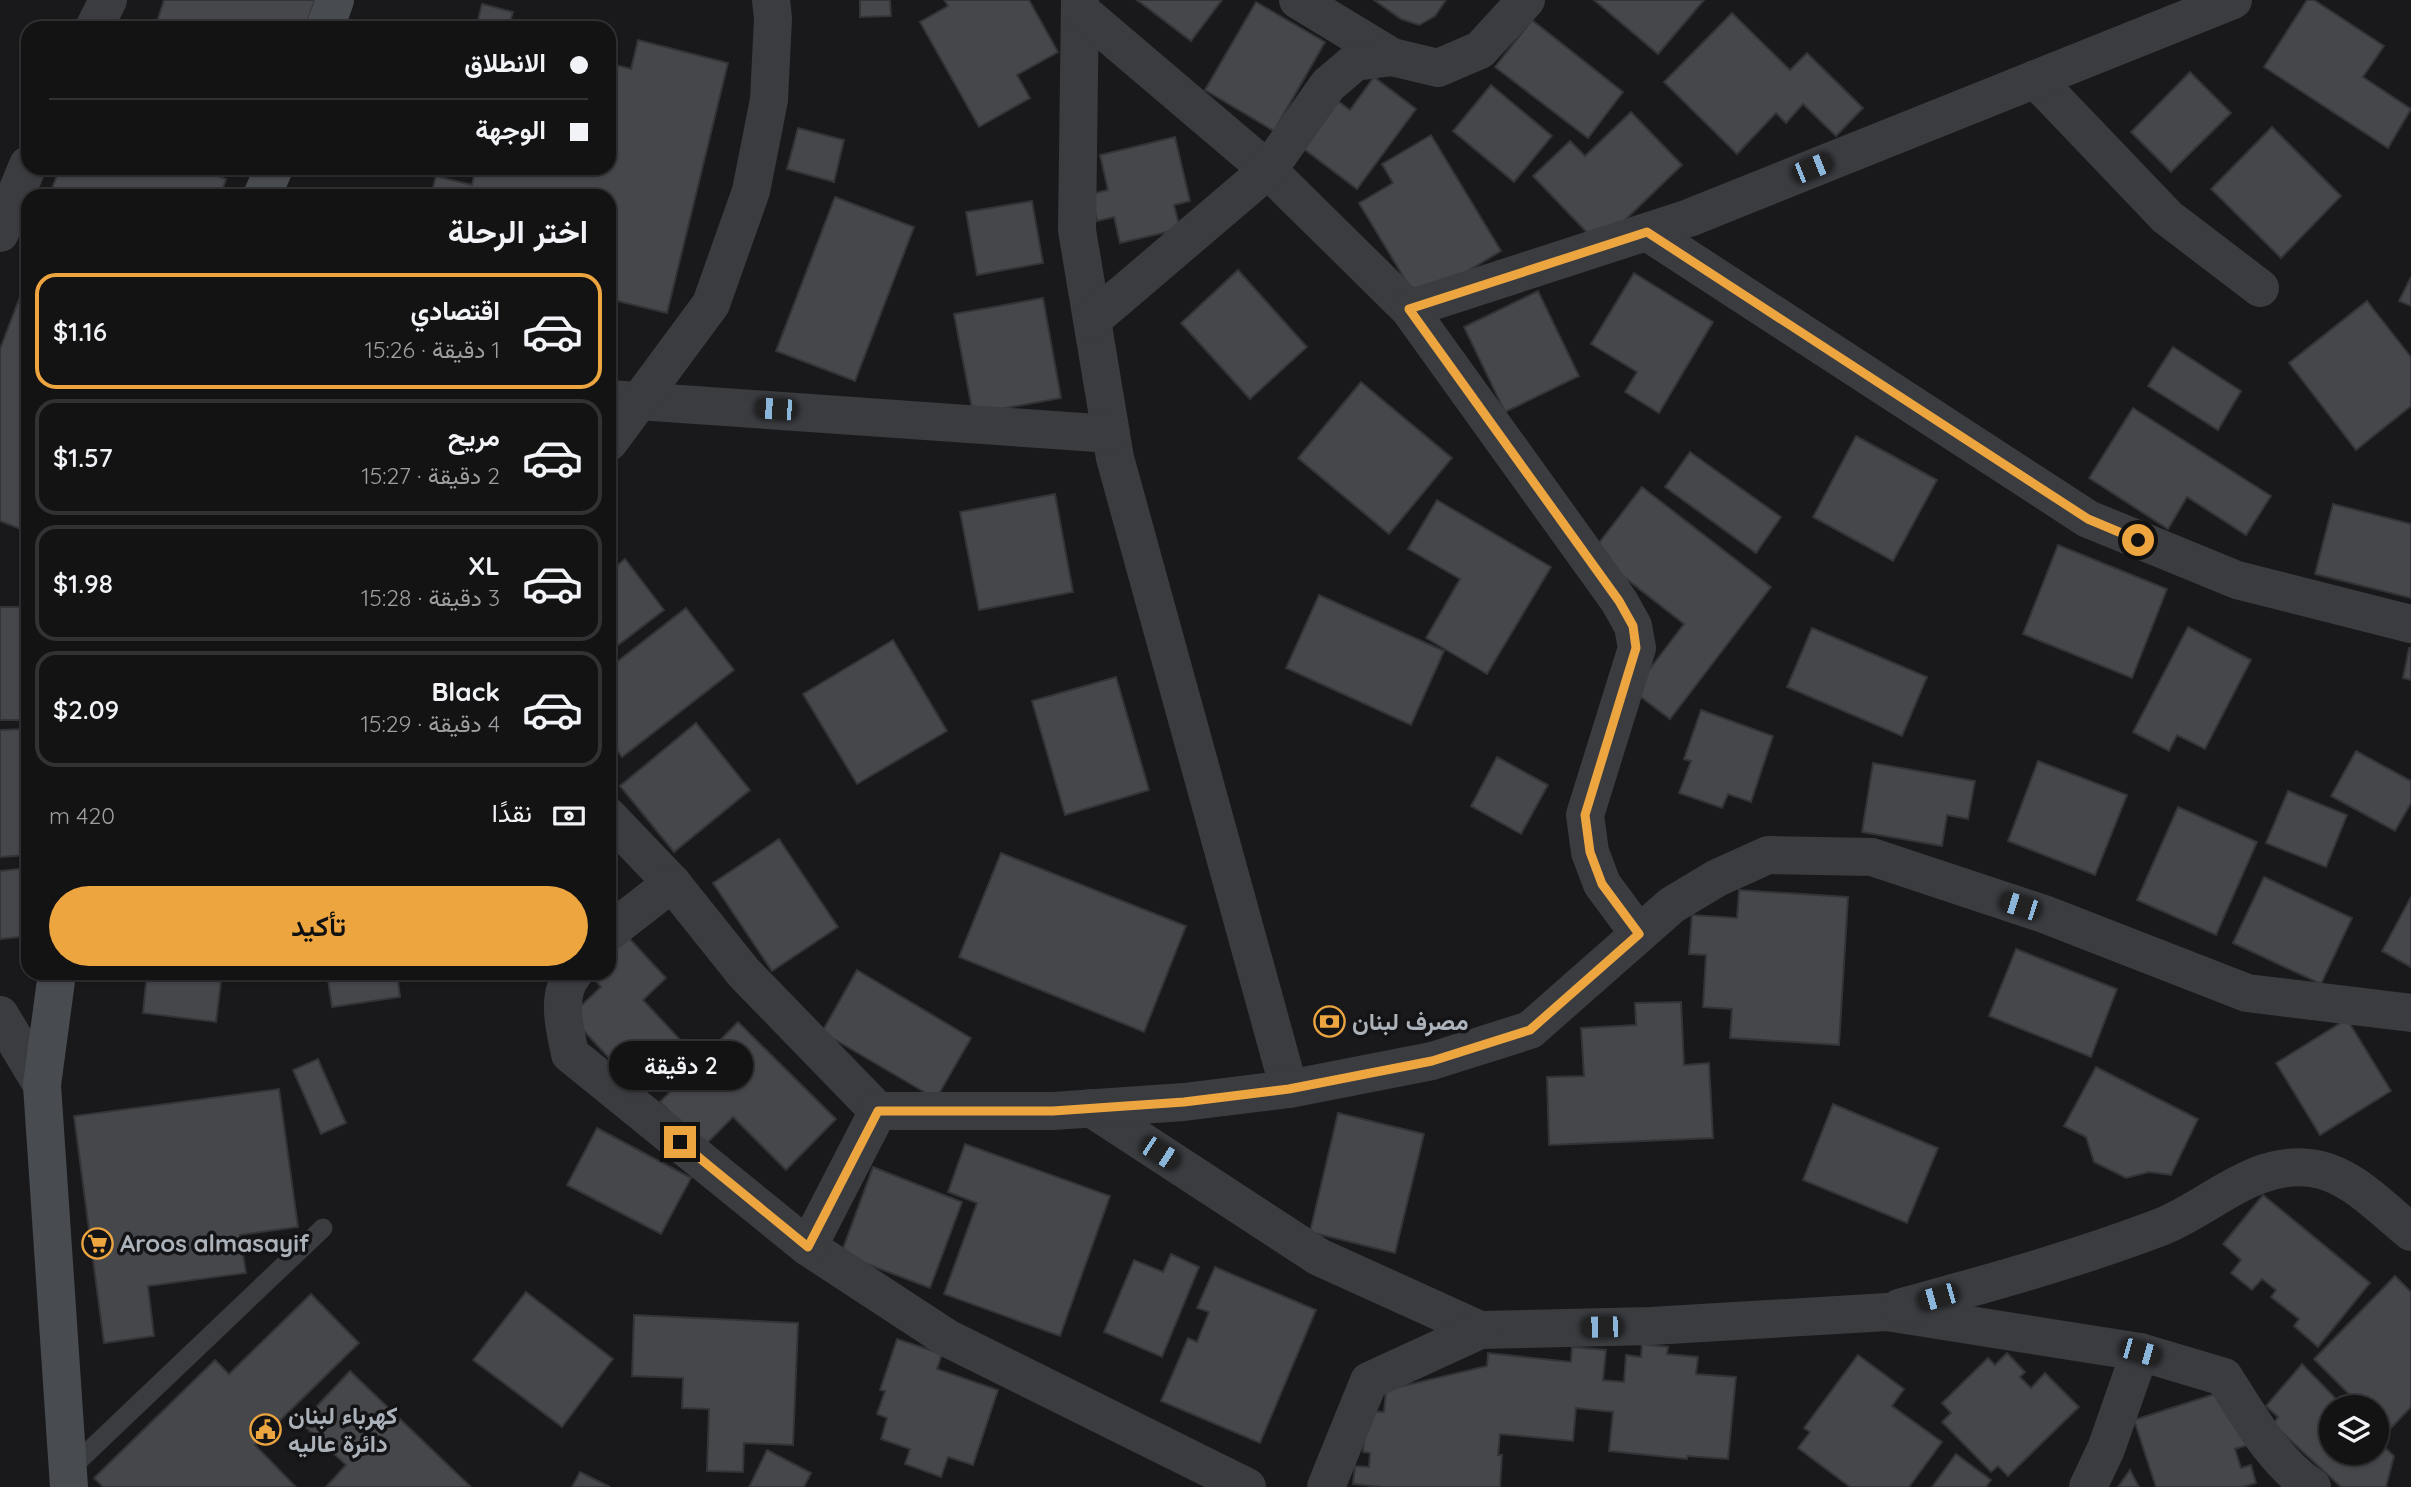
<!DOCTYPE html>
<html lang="ar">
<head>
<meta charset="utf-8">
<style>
  :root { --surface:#131314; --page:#1c1c1d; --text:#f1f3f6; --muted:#9d9ea0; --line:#323234; --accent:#eda540 }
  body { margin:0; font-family:Quicksand,Vazirmatn,sans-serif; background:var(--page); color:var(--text); direction:rtl; height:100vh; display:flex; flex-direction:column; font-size:26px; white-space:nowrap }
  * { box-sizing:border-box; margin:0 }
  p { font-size:23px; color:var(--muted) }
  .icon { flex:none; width:38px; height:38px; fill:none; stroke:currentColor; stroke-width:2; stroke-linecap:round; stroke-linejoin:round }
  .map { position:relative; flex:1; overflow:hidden; direction:ltr }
  .panel { position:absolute; left:21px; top:189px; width:595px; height:791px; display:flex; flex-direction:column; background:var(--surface); border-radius:21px; box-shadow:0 2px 5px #0004,0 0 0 2px var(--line); direction:rtl }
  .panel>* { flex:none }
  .banner { position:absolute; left:21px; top:21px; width:595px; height:154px; border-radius:21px; box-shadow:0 2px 5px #0004,0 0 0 2px var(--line); direction:rtl; display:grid; align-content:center; height:154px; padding:0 28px; background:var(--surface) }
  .fabs { position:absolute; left:2319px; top:1395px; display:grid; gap:14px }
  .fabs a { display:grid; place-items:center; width:70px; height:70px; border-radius:50%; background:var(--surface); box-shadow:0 2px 5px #0004,0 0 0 2px var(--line); font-size:35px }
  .end { position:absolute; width:32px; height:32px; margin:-16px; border:9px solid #eda540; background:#111; box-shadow:0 0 0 4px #111 }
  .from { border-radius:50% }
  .bubble { position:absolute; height:49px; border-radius:24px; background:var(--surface); box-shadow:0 2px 5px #0004,0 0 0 2px var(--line); font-size:23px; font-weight:600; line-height:49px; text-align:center; direction:rtl }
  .car { position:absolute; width:21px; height:42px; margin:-21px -10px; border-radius:9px; box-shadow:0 0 5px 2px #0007; background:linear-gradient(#222 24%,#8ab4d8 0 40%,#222 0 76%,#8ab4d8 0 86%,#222 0) }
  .banner b { display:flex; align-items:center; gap:24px; height:66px; font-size:26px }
  .banner b+b { border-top:2px solid var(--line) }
  .banner i { width:18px; height:18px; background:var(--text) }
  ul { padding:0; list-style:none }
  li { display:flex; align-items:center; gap:21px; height:116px; margin:0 14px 10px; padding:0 14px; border:4px solid var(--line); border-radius:21px }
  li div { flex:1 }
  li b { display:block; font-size:26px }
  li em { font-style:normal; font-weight:600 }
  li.selected { border-color:var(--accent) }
  li>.icon { width:63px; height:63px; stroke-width:1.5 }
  h2 { padding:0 28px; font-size:32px; line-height:84px }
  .pay { display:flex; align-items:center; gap:18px; height:77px; padding:0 28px; font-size:26px }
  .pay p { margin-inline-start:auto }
  .primary-button { display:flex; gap:14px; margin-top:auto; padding:14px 28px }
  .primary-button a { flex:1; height:80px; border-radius:42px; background:var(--accent); color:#111; font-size:28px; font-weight:600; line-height:80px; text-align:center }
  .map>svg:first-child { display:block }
</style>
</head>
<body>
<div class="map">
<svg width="2411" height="1487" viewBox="0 0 2411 1487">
  <rect width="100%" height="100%" fill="#19191b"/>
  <g fill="#46474b" stroke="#333437" stroke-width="2">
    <path d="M 164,0 L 315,0 L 305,28 L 155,28 Z"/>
    <path d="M 860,0 L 890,0 L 891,16 L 860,17 Z"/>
    <path d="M 944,0 L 1029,0 L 1058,52 L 1017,75 L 1030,98 L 979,127 L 920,22 L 948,6 Z"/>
    <path d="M 1137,0 L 1222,0 L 1191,41 Z"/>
    <path d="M 1374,0 L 1446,0 L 1435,16 L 1419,25 L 1401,19 Z"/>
    <path d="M 1594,0 L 1704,0 L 1658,54 Z"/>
    <path d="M 2307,0 L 2314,0 L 2384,46 L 2363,77 L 2411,109 L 2388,148 L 2264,67 Z"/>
    <path d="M 1256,2 L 1325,42 L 1274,131 L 1205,90 Z"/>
    <path d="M 482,4 L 513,12 L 508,28 L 476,28 Z"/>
    <path d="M 1732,13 L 1790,70 L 1807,53 L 1863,108 L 1836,136 L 1803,104 L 1786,123 L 1776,113 L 1737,154 L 1664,82 Z"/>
    <path d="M 1532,20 L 1623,92 L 1588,138 L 1495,67 Z"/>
    <path d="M 638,40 L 728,63 L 667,313 L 609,299 L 609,196 L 431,196 L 436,176 L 472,185 L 476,168 L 609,168 L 609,63 L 631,69 Z"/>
    <path d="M 2190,72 L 2231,113 L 2171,172 L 2131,132 Z"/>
    <path d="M 1374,77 L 1416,109 L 1357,189 L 1296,143 L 1331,96 L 1350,110 Z"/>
    <path d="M 1491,85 L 1552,136 L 1514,182 L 1453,131 Z"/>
    <path d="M 1631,112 L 1682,165 L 1599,245 L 1533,176 L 1570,141 L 1585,156 Z"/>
    <path d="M 2272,127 L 2341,196 L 2281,258 L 2211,189 Z"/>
    <path d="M 798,128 L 844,140 L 834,182 L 787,169 Z"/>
    <path d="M 1431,135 L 1501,251 L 1418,301 L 1359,203 L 1393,183 L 1382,164 Z"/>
    <path d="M 1175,137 L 1190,201 L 1174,205 L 1180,229 L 1120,243 L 1114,217 L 1097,221 L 1091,194 L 1108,190 L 1100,155 Z"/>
    <path d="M 60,168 L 197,168 L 226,179 L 220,196 L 49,196 Z"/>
    <path d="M 835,197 L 914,227 L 855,381 L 776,351 Z"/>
    <path d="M 1032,201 L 1043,263 L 977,275 L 966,212 Z"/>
    <path d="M 1238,270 L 1307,347 L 1250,399 L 1181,323 Z"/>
    <path d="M 1634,273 L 1713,322 L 1659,413 L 1625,392 L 1637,372 L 1591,344 Z"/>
    <path d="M 28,276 L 28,532 L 0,521 L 0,349 Z"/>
    <path d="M 2411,277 L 2411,306 L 2399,301 Z"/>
    <path d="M 1538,291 L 1579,376 L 1505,412 L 1464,327 Z"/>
    <path d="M 1043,298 L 1061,398 L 973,414 L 954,314 Z"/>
    <path d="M 2367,301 L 2411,357 L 2411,406 L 2356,450 L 2289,363 Z"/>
    <path d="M 609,326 L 614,327 L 610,371 L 609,370 Z"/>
    <path d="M 2173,347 L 2241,391 L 2218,430 L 2148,386 Z"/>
    <path d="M 1361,382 L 1452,458 L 1389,534 L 1298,458 Z"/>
    <path d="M 2133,408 L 2271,496 L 2246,535 L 2187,497 L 2168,529 L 2089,478 Z"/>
    <path d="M 1856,436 L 1937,480 L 1893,561 L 1813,517 Z"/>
    <path d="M 1690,452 L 1781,517 L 1756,553 L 1665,487 Z"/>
    <path d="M 1642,487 L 1771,587 L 1670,719 L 1633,691 L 1684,624 L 1592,552 Z"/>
    <path d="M 1055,494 L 1073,592 L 979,610 L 960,512 Z"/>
    <path d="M 1437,500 L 1551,567 L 1487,674 L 1426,638 L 1460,579 L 1408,549 Z"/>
    <path d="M 2333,504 L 2411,524 L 2411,598 L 2315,574 Z"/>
    <path d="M 2058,545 L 2167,589 L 2132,678 L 2023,634 Z"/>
    <path d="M 625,559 L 664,610 L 609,652 L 609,572 Z"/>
    <path d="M 1319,595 L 1444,651 L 1411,725 L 1286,668 Z"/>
    <rect x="0" y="607" width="28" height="113"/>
    <path d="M 686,608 L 734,670 L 622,757 L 609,740 L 609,668 Z"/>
    <path d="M 2188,627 L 2251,660 L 2205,749 L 2177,735 L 2169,751 L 2133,732 Z"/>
    <path d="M 1812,628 L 1927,677 L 1902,736 L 1787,687 Z"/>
    <path d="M 893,640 L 947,731 L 857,784 L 803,694 Z"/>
    <path d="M 2409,648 L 2411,648 L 2411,680 L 2403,678 Z"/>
    <path d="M 1116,677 L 1149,790 L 1065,815 L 1032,701 Z"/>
    <path d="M 1701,710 L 1773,736 L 1751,802 L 1728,794 L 1722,808 L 1679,793 L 1691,761 L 1684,759 Z"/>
    <path d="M 696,723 L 750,790 L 674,852 L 620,786 Z"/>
    <path d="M 28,729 L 28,855 L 0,857 L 0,730 Z"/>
    <path d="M 2356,751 L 2411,781 L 2411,803 L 2395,831 L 2331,796 Z"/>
    <path d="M 1497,757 L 1548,785 L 1521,834 L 1471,806 Z"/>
    <path d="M 2038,761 L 2127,795 L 2095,875 L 2008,841 Z"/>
    <path d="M 1873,763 L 1975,781 L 1968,819 L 1947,815 L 1942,846 L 1862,832 Z"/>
    <path d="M 2288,791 L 2347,815 L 2326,867 L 2266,843 Z"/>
    <path d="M 2178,807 L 2257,842 L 2216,935 L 2137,900 Z"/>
    <path d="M 779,839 L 838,927 L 772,971 L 713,883 Z"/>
    <path d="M 1001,853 L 1186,926 L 1144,1032 L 959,957 Z"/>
    <path d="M 28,868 L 28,936 L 0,939 L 0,871 Z"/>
    <path d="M 2264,877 L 2352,918 L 2321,984 L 2233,943 Z"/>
    <path d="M 1739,890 L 1848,897 L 1839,1045 L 1730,1038 L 1732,1009 L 1703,1007 L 1706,955 L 1689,954 L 1692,915 L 1737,918 Z"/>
    <path d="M 2411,897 L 2411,967 L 2382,951 Z"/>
    <path d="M 628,937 L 666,978 L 643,1000 L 685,1045 L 638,1089 L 570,1016 L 601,987 L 590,974 L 609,973 L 609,956 Z"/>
    <path d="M 2016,949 L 2117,989 L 2091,1057 L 1989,1016 Z"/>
    <path d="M 857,970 L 971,1038 L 936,1099 L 822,1032 Z"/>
    <path d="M 147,973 L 222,973 L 216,1022 L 143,1013 Z"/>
    <path d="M 327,973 L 397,973 L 400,997 L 332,1007 Z"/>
    <path d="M 1681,1002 L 1684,1065 L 1709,1063 L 1713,1138 L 1549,1145 L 1547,1077 L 1584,1076 L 1581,1028 L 1636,1025 L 1635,1003 Z"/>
    <path d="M 2347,1019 L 2391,1091 L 2320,1135 L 2276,1063 Z"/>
    <path d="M 738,1022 L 836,1119 L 786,1170 L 733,1117 L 704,1146 L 660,1102 Z"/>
    <path d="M 318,1059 L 346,1123 L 321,1134 L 293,1070 Z"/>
    <path d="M 2096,1067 L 2198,1119 L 2171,1175 L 2149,1172 L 2126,1178 L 2094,1162 L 2086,1137 L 2064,1126 Z"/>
    <path d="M 279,1089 L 298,1227 L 240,1235 L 246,1273 L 148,1286 L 154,1336 L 104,1343 L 74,1116 Z"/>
    <path d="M 1833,1104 L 1938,1148 L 1907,1223 L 1803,1180 Z"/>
    <path d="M 1338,1113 L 1424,1134 L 1395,1253 L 1310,1232 Z"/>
    <path d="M 597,1128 L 691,1178 L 661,1234 L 567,1185 Z"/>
    <path d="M 965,1144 L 1110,1196 L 1060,1336 L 944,1294 L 977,1203 L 948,1192 Z"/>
    <path d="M 873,1167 L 962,1202 L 930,1288 L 841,1254 Z"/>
    <path d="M 2263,1195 L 2370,1283 L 2318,1347 L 2294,1326 L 2299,1319 L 2271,1297 L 2276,1290 L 2262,1279 L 2252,1290 L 2231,1273 L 2241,1260 L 2223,1244 Z"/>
    <path d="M 1171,1254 L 1199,1267 L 1162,1357 L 1104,1332 L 1134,1260 L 1163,1272 Z"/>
    <path d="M 1215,1267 L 1316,1310 L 1260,1443 L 1161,1401 L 1188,1338 L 1197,1342 L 1209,1312 L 1197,1308 Z"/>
    <path d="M 2395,1276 L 2411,1292 L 2411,1407 L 2387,1432 L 2376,1422 L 2376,1407 L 2362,1407 L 2314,1359 Z"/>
    <path d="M 526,1292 L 613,1359 L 562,1427 L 473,1360 Z"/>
    <path d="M 311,1294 L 359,1343 L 255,1445 L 296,1487 L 103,1487 L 94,1478 L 215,1360 L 229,1374 Z"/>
    <path d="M 634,1315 L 798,1323 L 793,1445 L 744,1443 L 743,1472 L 707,1471 L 709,1409 L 682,1408 L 683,1378 L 632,1376 Z"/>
    <path d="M 897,1339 L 942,1354 L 937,1369 L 998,1390 L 973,1465 L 948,1457 L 941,1477 L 905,1464 L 910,1449 L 881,1439 L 887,1418 L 877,1414 L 885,1391 L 880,1390 Z"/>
    <path d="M 1642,1344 L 1668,1347 L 1667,1354 L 1698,1357 L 1696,1374 L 1736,1377 L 1728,1459 L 1687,1456 L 1687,1459 L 1609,1451 L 1613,1412 L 1576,1408 L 1573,1441 L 1500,1434 L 1498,1455 L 1502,1455 L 1500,1487 L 1382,1487 L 1353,1484 L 1355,1466 L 1369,1467 L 1370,1453 L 1363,1452 L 1367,1411 L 1384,1412 L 1386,1390 L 1487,1366 L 1488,1353 L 1571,1362 L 1572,1347 L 1606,1350 L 1603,1380 L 1624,1382 L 1626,1355 L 1641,1357 Z"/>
    <path d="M 2007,1353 L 2025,1372 L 2020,1377 L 2031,1388 L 2045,1373 L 2079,1407 L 2008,1476 L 1998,1466 L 1991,1472 L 1942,1422 L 1951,1413 L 1942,1403 L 1988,1358 L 1995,1365 Z"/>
    <path d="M 1858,1355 L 1904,1389 L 1892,1406 L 1942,1442 L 1909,1487 L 1850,1487 L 1798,1448 L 1810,1432 L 1804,1428 Z"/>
    <path d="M 2302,1364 L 2344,1407 L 2331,1407 L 2331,1452 L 2376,1452 L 2376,1439 L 2394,1456 L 2386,1487 L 2341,1487 L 2273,1424 L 2278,1417 L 2266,1406 Z"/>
    <path d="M 350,1371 L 471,1487 L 326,1487 L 346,1465 L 301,1423 Z"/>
    <path d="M 2224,1391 L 2248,1445 L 2235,1449 L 2241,1468 L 2251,1465 L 2256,1483 L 2243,1487 L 2156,1487 L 2134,1420 Z"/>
    <path d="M 767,1450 L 811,1473 L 804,1487 L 749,1487 Z"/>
    <path d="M 1956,1454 L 1991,1480 L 1986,1487 L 1932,1487 Z"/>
    <path d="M 2130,1470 L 2139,1487 L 2118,1487 Z"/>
    <path d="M 580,1472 L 610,1487 L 572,1487 Z"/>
  </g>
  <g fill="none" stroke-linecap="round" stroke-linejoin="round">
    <path stroke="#3a3c40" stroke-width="19" d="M 70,1469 L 323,1228"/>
    <g stroke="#3a3c40" stroke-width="38">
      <path d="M 1080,0 L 1077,230 L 1115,458 L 1289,1089"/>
      <path d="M 1298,0 L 1392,57"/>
      <path d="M 1081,11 L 1268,170 L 1409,309 L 1619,601 L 1633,626 L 1637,648 L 1585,815 L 1590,852 L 1602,884 L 1639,934"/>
      <path d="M 94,28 L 108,0"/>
      <path d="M 2035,79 L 2167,217 L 2260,288"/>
      <path d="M 1647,232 L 2088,519 L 2237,580 L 2411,624"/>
      <path d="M 0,233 L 28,165"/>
      <path d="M 1409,309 L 1689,218 L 2233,0"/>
      <path d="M 1092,320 L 1268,170 L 1328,85 L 1355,62 L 1392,57 L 1438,68 L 1480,50 L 1526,0"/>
      <path d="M 609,399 L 1111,434"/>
      <path d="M 609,442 L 711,304 L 751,191 L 769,100 L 773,18 L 771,0"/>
      <path d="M 609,817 L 672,883 L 744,973 L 878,1111 L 808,1247 L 947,1338 L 1247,1487"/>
      <path d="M 609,932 L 672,883"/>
      <path d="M 574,973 C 555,995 565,1029 570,1054 L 808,1247"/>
      <path d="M 0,1015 L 42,1085"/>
      <path d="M 1091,1108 L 1319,1257 L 1480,1330 L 1651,1326 L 1887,1312 L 2140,1352 L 2106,1449 L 2088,1487"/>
      <path d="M 878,1111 L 1053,1111 L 1184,1102 L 1289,1089 L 1432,1061 L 1530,1030 L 1672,905 L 1717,878 L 1768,855 L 1872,857 L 2044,914 L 2247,993 L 2411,1013"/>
      <path d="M 1899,1308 C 1986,1284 2074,1260 2158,1228 C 2209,1209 2251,1161 2310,1168 C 2349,1172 2381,1208 2411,1232"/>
      <path d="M 2140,1352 L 2224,1377 C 2249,1416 2273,1461 2312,1487"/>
      <path d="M 1326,1487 L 1369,1381 L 1480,1330"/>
    </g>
    <g stroke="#484b50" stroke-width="38">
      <path d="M 325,28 L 335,0"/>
      <path d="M 262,196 L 274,168"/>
      <path d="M 57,973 L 42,1085 L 69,1487"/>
    </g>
  </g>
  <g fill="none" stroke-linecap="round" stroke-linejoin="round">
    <path stroke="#eda540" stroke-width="9" d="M 680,1142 L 808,1247 L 878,1111 L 1053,1111 L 1184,1102 L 1289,1089 L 1432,1061 L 1530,1030 L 1639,934 L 1602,884 L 1590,852 L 1585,815 L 1636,648 L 1633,626 L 1619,601 L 1409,309 L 1647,232 L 2088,519 L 2138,540"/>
  </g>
  <defs>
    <symbol id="bank-ring" viewBox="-11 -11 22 22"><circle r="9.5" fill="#141416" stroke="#eda540" stroke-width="1.5"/><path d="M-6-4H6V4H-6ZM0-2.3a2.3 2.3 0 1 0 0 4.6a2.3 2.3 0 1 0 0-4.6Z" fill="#eda540"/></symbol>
    <symbol id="supermarket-ring" viewBox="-11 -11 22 22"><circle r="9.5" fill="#141416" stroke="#eda540" stroke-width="1.5"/><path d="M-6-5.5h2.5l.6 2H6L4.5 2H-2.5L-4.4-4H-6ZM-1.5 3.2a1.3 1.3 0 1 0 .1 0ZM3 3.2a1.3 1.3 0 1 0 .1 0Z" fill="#eda540"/></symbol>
    <symbol id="civic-ring" viewBox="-11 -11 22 22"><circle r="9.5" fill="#141416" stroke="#eda540" stroke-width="1.5"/><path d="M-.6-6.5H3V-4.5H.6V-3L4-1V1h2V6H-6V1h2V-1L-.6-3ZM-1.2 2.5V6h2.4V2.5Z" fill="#eda540"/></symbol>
  </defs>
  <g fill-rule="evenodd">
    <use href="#bank-ring" x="1312" y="1004" width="35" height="35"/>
    <use href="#supermarket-ring" x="80" y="1226" width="35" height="35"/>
    <use href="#civic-ring" x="248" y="1412" width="35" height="35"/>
  </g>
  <g text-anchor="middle" stroke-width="7" stroke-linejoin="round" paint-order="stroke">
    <g font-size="24" font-weight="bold" fill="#acb2ba" stroke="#141416" text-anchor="start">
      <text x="1352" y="1030">مصرف لبنان</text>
      <text x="120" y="1252">Aroos almasayif</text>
      <text x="288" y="1424">كهرباء لبنان<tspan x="288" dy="28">دائرة عاليه</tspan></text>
    </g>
  </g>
</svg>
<div class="fabs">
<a><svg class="icon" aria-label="layers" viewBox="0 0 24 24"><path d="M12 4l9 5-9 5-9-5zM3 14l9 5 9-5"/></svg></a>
</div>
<i class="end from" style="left:2138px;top:540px"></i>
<i class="end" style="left:680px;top:1142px"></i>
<div class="bubble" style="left:609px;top:1041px;width:144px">2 دقيقة</div>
<i class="car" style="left:1812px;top:168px;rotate:68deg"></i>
<i class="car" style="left:776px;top:409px;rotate:274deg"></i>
<i class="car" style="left:2020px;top:906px;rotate:288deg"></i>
<i class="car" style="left:1160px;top:1153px;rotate:123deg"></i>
<i class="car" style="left:1938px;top:1297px;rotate:254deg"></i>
<i class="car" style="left:1602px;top:1327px;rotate:269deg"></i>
<i class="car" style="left:2140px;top:1352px;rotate:106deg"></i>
<div class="banner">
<b><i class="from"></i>الانطلاق</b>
<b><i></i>الوجهة</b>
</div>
<section class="panel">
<h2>اختر الرحلة</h2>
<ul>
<li class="selected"><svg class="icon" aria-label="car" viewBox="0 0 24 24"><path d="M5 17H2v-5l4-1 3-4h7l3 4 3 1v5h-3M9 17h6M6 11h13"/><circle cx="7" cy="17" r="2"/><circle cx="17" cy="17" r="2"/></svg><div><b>اقتصادي</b><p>1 دقيقة · 15:26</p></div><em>$1.16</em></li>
<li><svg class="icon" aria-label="car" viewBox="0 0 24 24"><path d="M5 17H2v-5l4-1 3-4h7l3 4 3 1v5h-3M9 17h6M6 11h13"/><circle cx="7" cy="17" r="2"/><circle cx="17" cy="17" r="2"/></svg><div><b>مريح</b><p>2 دقيقة · 15:27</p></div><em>$1.57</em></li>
<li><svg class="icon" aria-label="car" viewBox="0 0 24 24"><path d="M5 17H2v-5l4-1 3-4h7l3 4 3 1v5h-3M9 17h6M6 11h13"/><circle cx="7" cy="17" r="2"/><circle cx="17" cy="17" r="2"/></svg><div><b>XL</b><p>3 دقيقة · 15:28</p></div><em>$1.98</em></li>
<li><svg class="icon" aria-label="car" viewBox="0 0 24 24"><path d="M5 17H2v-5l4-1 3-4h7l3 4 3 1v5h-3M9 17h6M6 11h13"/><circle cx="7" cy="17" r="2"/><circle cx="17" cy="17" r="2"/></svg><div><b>Black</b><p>4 دقيقة · 15:29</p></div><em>$2.09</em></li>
</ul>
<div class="pay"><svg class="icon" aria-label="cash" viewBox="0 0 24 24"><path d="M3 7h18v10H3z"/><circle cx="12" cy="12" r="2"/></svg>نقدًا<p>420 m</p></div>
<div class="primary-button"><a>تأكيد</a></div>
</section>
</div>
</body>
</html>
